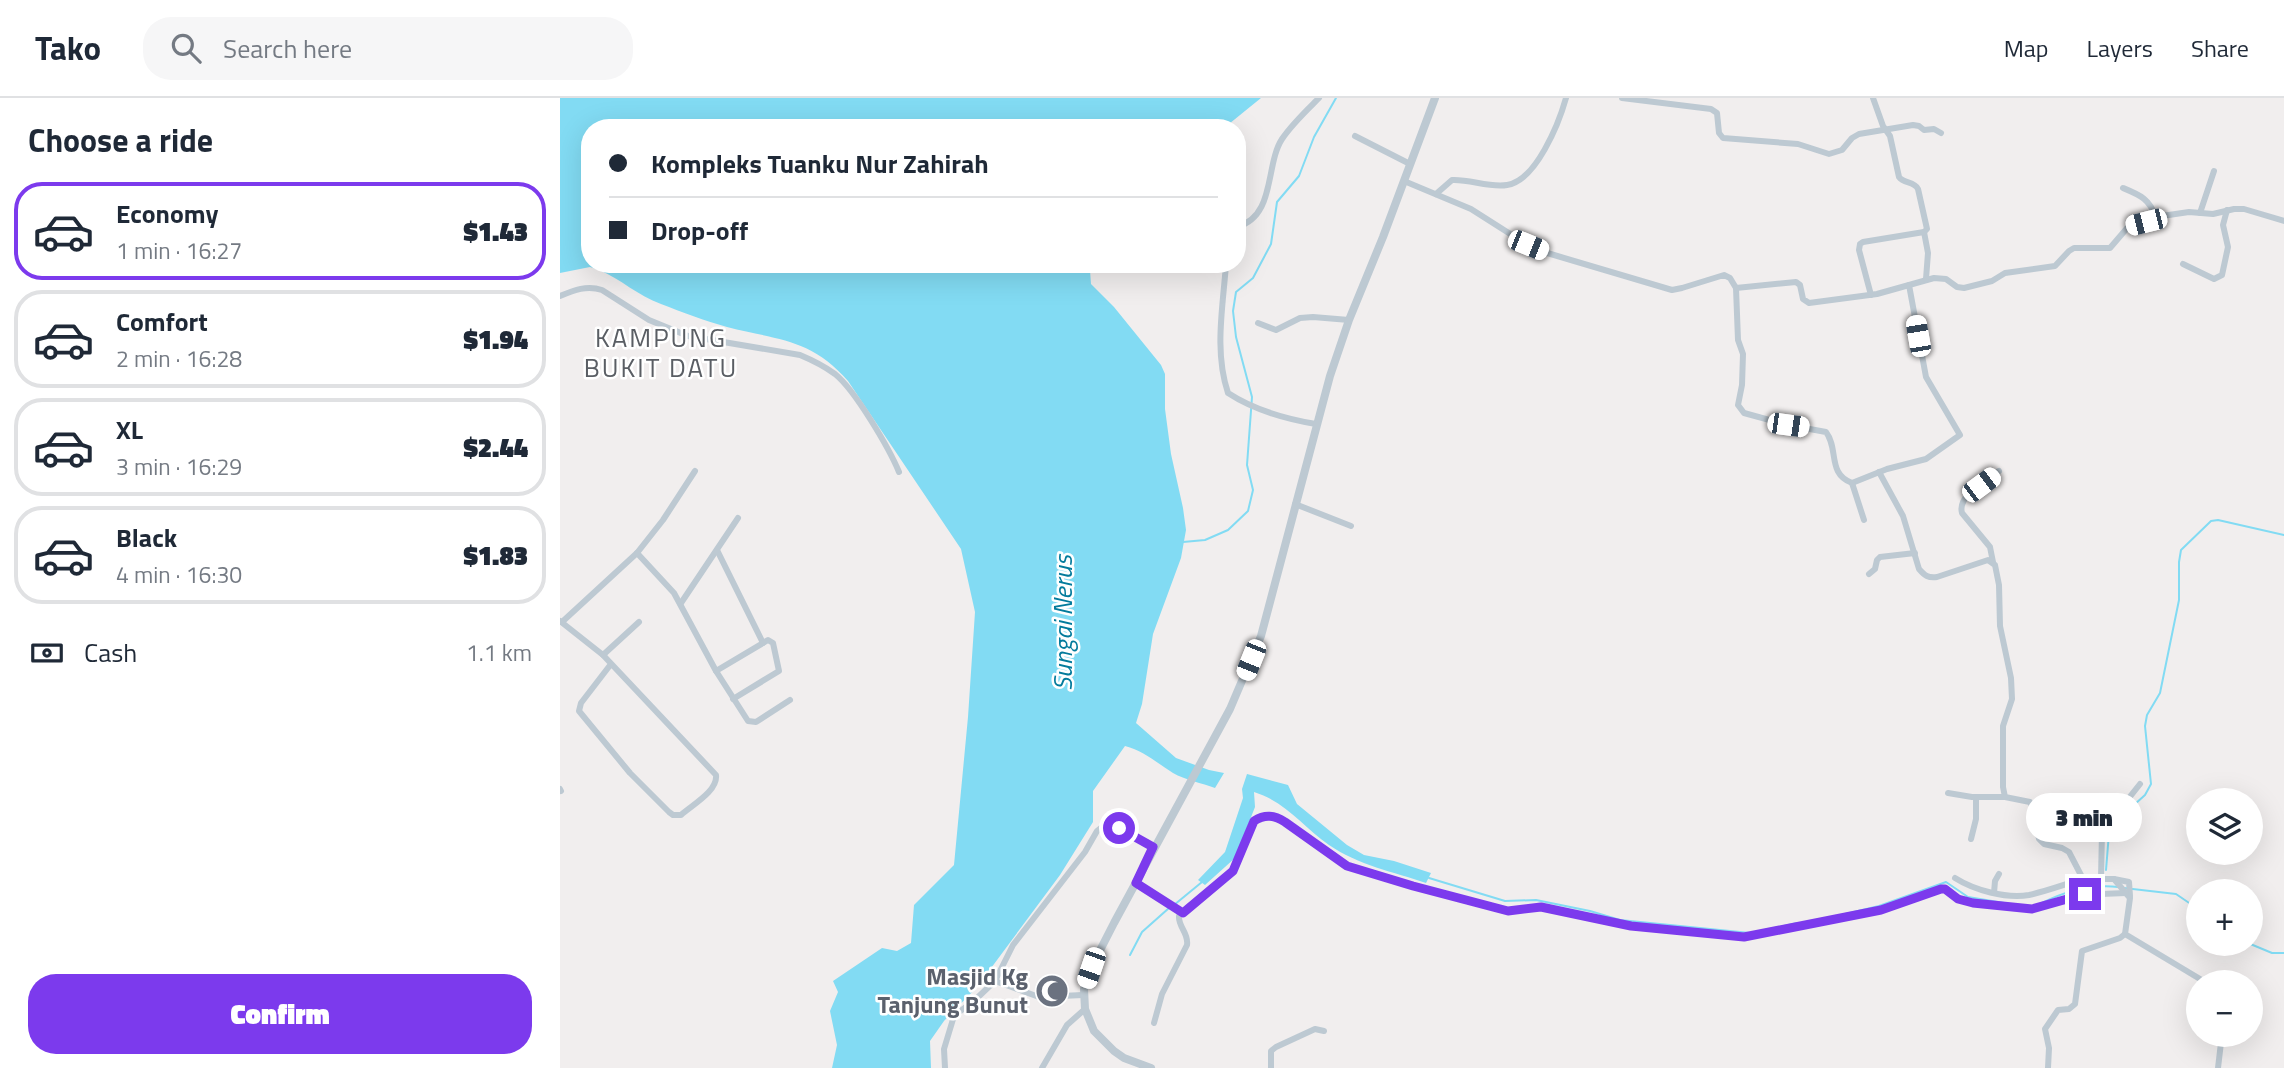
<!DOCTYPE html>
<html lang="en">
<head>
<meta charset="utf-8">
<style>
  :root { --surface:#fff; --page:#f6f6f7; --text:#1f2937; --muted:#747a83; --line:#e0e1e3; --accent:#7c3aed }
  body { margin:0; font-family:"Titillium Web",sans-serif; background:var(--page); color:var(--text); height:100vh; display:flex; flex-direction:column; font-size:26px; white-space:nowrap }
  * { box-sizing:border-box; margin:0 }
  p { font-size:23px; color:var(--muted) }
  .icon { flex:none; width:38px; height:38px; fill:none; stroke:currentColor; stroke-width:2; stroke-linecap:round; stroke-linejoin:round }
  .map { position:relative; flex:1; overflow:hidden }
  .details { display:flex; flex-direction:column; background:var(--surface); width:560px }
  .details>* { flex:none }
  .hud { position:absolute; left:21px; top:21px; width:665px; height:154px; border-radius:28px; box-shadow:0 7px 28px #0002; display:grid; align-content:center; height:154px; padding:0 28px; background:var(--surface) }
  .fabs { position:absolute; left:1626px; top:690px; display:grid; gap:14px }
  .fabs a { display:grid; place-items:center; width:77px; height:77px; border-radius:50%; background:var(--surface); box-shadow:0 7px 28px #0002; font-size:35px }
  .end { position:absolute; width:32px; height:32px; margin:-16px; border:9px solid #7c3aed; background:#fff; box-shadow:0 0 0 4px #fff }
  .from { border-radius:50% }
  .bubble { position:absolute; height:49px; border-radius:24px; background:var(--surface); box-shadow:0 7px 28px #0002; font-size:23px; font-weight:800; line-height:49px; text-align:center }
  .car { position:absolute; width:21px; height:42px; margin:-21px -10px; border-radius:9px; box-shadow:0 0 5px 2px #0007; background:linear-gradient(#fff 24%,#345 0 40%,#fff 0 76%,#345 0 86%,#fff 0) }
  .hud b { display:flex; align-items:center; gap:24px; height:66px; font-size:26px }
  .hud b+b { border-top:2px solid var(--line) }
  .hud i { width:18px; height:18px; background:var(--text) }
  ul { padding:0; list-style:none }
  li { display:flex; align-items:center; gap:21px; height:98px; margin:0 14px 10px; padding:0 14px; border:4px solid var(--line); border-radius:28px }
  li div { flex:1 }
  li b { display:block; font-size:26px }
  li em { font-style:normal; font-weight:800 }
  li.on { border-color:var(--accent) }
  li>.icon { width:63px; height:63px; stroke-width:1.5 }
  h2 { padding:0 28px; font-size:32px; line-height:84px }
  .pay { display:flex; align-items:center; gap:18px; height:77px; padding:0 28px; font-size:26px }
  .pay p { margin-inline-start:auto }
  .action { display:flex; gap:14px; margin-top:auto; padding:14px 28px }
  .action a { flex:1; height:80px; border-radius:28px; background:var(--accent); color:#fff; font-size:28px; font-weight:800; line-height:80px; text-align:center }
  header { display:flex; align-items:center; gap:42px; box-sizing:border-box; height:98px; padding:0 35px; background:var(--surface); border-bottom:2px solid var(--line) }
  header strong { font-size:33px }
  nav { display:flex; gap:38px; margin-inline-start:auto; font-size:24px }
  .search { width:490px; height:63px; background:var(--page); display:flex; align-items:center; gap:18px; box-sizing:border-box; padding:0 24px; border-radius:28px; color:var(--muted); font-size:26px }
  main { display:flex; flex:1; min-height:0 }
  .map>svg:first-child { display:block }
</style>
</head>
<body>
<header>
<strong>Tako</strong>
<div class="search"><svg class="icon" aria-label="search" viewBox="0 0 24 24"><circle cx="10" cy="10" r="6"/><path d="M15 15l6 6"/></svg>Search here</div>
<nav><a>Map</a><a>Layers</a><a>Share</a></nav>
</header>
<main>
<section class="details">
<h2>Choose a ride</h2>
<ul>
<li class="on"><svg class="icon" aria-label="car" viewBox="0 0 24 24"><path d="M5 17H2v-5l4-1 3-4h7l3 4 3 1v5h-3M9 17h6M6 11h13"/><circle cx="7" cy="17" r="2"/><circle cx="17" cy="17" r="2"/></svg><div><b>Economy</b><p>1 min · 16:27</p></div><em>$1.43</em></li>
<li><svg class="icon" aria-label="car" viewBox="0 0 24 24"><path d="M5 17H2v-5l4-1 3-4h7l3 4 3 1v5h-3M9 17h6M6 11h13"/><circle cx="7" cy="17" r="2"/><circle cx="17" cy="17" r="2"/></svg><div><b>Comfort</b><p>2 min · 16:28</p></div><em>$1.94</em></li>
<li><svg class="icon" aria-label="car" viewBox="0 0 24 24"><path d="M5 17H2v-5l4-1 3-4h7l3 4 3 1v5h-3M9 17h6M6 11h13"/><circle cx="7" cy="17" r="2"/><circle cx="17" cy="17" r="2"/></svg><div><b>XL</b><p>3 min · 16:29</p></div><em>$2.44</em></li>
<li><svg class="icon" aria-label="car" viewBox="0 0 24 24"><path d="M5 17H2v-5l4-1 3-4h7l3 4 3 1v5h-3M9 17h6M6 11h13"/><circle cx="7" cy="17" r="2"/><circle cx="17" cy="17" r="2"/></svg><div><b>Black</b><p>4 min · 16:30</p></div><em>$1.83</em></li>
</ul>
<div class="pay"><svg class="icon" aria-label="cash" viewBox="0 0 24 24"><path d="M3 7h18v10H3z"/><circle cx="12" cy="12" r="2"/></svg>Cash<p>1.1 km</p></div>
<div class="action"><a>Confirm</a></div>
</section>
<div class="map">
<svg width="1724" height="970" viewBox="0 0 1724 970">
  <rect width="100%" height="100%" fill="#f1eeee"/>
  <g fill="#82dbf3">
    <path d="M 0,0 L 701,0 L 664,30 L 30,30 L 30,166 L 531,166 L 530,172 L 531,186 L 554,209 L 601,267 L 605,276 L 605,311 L 611,356 L 623,410 L 626,432 L 621,460 L 593,536 L 582,606 L 576,625 L 616,660 L 649,672 L 664,675 L 655,690 C 642,685 625,682 613,675 C 597,665 584,653 565,648 L 533,693 L 533,724 L 500,777 L 417,889 L 384,923 L 370,943 L 371,970 L 272,970 L 277,947 L 270,913 L 278,894 L 273,883 L 322,850 L 337,853 L 351,845 L 354,807 L 394,767 L 408,619 L 415,514 L 401,451 L 288,283 C 251,240 217,242 167,229 C 145,223 122,214 101,206 C 78,198 61,181 39,172 L 30,169 L 0,175 Z"/>
    <path d="M 687,676 L 728,687 L 737,706 L 787,747 L 804,757 L 834,763 L 871,775 L 866,785 C 834,774 798,767 769,747 C 743,729 726,704 694,694 L 695,709 L 675,760 L 645,787 L 638,782 L 665,754 L 683,700 L 682,691 Z"/>
  </g>
  <g fill="none" stroke-linecap="round" stroke-linejoin="round">
    <g stroke="#82dbf3" stroke-width="2">
      <path d="M 623,444 L 645,442 L 668,432 L 688,413 L 693,392 L 687,367 L 692,299 L 676,239 L 673,213 L 676,194 L 693,180 L 711,146 L 717,104 L 739,78 L 754,39 L 776,0"/>
      <path d="M 1546,772 L 1549,735 L 1564,716 L 1585,697 L 1591,686 L 1585,628 L 1587,617 L 1600,595 L 1619,502 L 1619,464 L 1621,452 L 1651,423 L 1658,422 L 1724,437"/>
      <path d="M 869,780 L 945,803 L 976,802 L 1030,813 L 1060,822 L 1190,835"/>
      <path d="M 1564,790 L 1616,796 L 1638,811"/>
      <path d="M 1482,805 C 1506,793 1532,786 1558,789"/>
      <path d="M 614,807 L 642,784"/>
      <path d="M 1281,817 L 1319,808 L 1386,784 L 1408,799 L 1450,806"/>
      <path d="M 1205,832 L 1237,825"/>
      <path d="M 1688,845 L 1712,855 L 1724,855"/>
      <path d="M 570,857 L 582,834 L 609,810"/>
    </g>
    <g stroke="#bdc9d2" stroke-width="6">
      <path d="M 1062,0 L 1151,11 L 1157,15 L 1159,35 L 1163,40 L 1238,46 L 1269,56 L 1282,52 L 1292,40 L 1299,36 L 1353,27 L 1359,28 L 1364,32 L 1374,31 L 1381,35"/>
      <path d="M 795,38 L 850,66"/>
      <path d="M 844,83 L 911,111 L 955,139 L 984,154 L 1112,192 L 1122,190 L 1164,177 L 1170,180 L 1176,190 L 1236,184 L 1240,187 L 1243,201 L 1249,205 L 1317,196 L 1374,180 L 1386,181 L 1397,189 L 1404,190 L 1432,183 L 1445,175 L 1495,168 L 1509,153 L 1514,150 L 1550,150 L 1568,129 L 1602,118 L 1629,114 L 1653,116 L 1674,111 L 1684,111 L 1724,123"/>
      <path d="M 1563,90 C 1580,97 1590,101 1596,120"/>
      <path d="M 876,96 L 892,82 C 910,81 929,90 947,87 C 976,83 999,25 1006,0"/>
      <path d="M 1640,115 L 1654,73"/>
      <path d="M 677,129 C 716,118 705,67 722,41 C 732,26 746,13 759,0"/>
      <path d="M 1364,134 L 1368,155 L 1366,181"/>
      <path d="M 666,166 C 663,209 654,253 668,295 C 694,312 726,321 756,326"/>
      <path d="M 1623,166 L 1654,181 L 1662,177 L 1668,149 L 1663,127 L 1667,112"/>
      <path d="M 1176,190 L 1178,242 L 1183,256 L 1182,287 L 1178,307 L 1184,315 L 1228,327 L 1266,334 C 1279,351 1267,376 1292,385 L 1327,371 L 1366,361 L 1400,337 L 1366,279 L 1349,187"/>
      <path d="M 1311,197 L 1299,152 L 1300,146 L 1303,144 L 1364,134 L 1367,131 L 1358,91 C 1354,83 1344,86 1339,79 L 1330,38 L 1323,28 L 1313,0"/>
      <path d="M 0,198 C 14,192 27,187 42,192 L 89,222 L 128,238 L 240,257 C 252,262 264,268 275,276 C 295,292 329,350 339,374"/>
      <path d="M 698,225 L 716,232 L 740,220 L 753,219 L 789,222"/>
      <path d="M 1319,374 L 1343,418 L 1359,471 C 1365,478 1368,480 1377,479 L 1428,462 L 1435,467 L 1439,487 L 1440,528 L 1451,580 L 1452,601 L 1443,628 L 1443,689 L 1445,699 L 1470,704 L 1472,708 L 1479,741 L 1484,746 L 1502,750 L 1509,754 L 1523,781 L 1554,781 L 1570,800 L 1565,836 L 1645,884"/>
      <path d="M 1292,385 L 1304,422"/>
      <path d="M 735,406 L 791,428"/>
      <path d="M 157,452 L 203,545"/>
      <path d="M 77,455 L 114,495 L 156,573 L 188,623 L 196,624 L 230,602"/>
      <path d="M 1433,464 L 1430,449 L 1402,415 C 1397,397 1426,383 1439,373"/>
      <path d="M 1309,476 L 1315,471 L 1317,462 L 1320,459 L 1355,455"/>
      <path d="M 121,505 L 178,420"/>
      <path d="M 0,523 L 43,557 L 156,677 C 158,693 132,707 121,717 L 113,717 L 109,714 L 70,675 L 19,613 L 21,605 L 51,566"/>
      <path d="M 2,524 L 77,455 L 103,422 L 135,373"/>
      <path d="M 43,557 L 79,524"/>
      <path d="M 156,573 L 203,545 L 208,542 L 213,545 L 219,573 L 173,601"/>
      <path d="M 0,691 L 1,693"/>
      <path d="M 1388,695 L 1412,699 L 1445,699"/>
      <path d="M 1411,741 L 1416,721 L 1416,699"/>
      <path d="M 1395,780 C 1414,792 1446,801 1469,797 C 1488,793 1505,786 1523,781"/>
      <path d="M 1541,780 L 1542,734 L 1580,686"/>
      <path d="M 1554,781 L 1569,784 L 1570,798"/>
      <path d="M 576,785 L 623,815 L 673,773 L 694,723 C 705,716 714,717 725,724 L 787,768 L 853,788 L 948,813 L 981,809 L 1071,828 L 1184,839 L 1321,812 L 1381,791 L 1385,791 L 1398,801 L 1413,805 L 1472,811 L 1516,797 L 1566,795"/>
      <path d="M 1434,795 L 1435,783 L 1439,776"/>
      <path d="M 435,883 L 479,899 L 523,897"/>
      <path d="M 594,925 L 602,896 L 627,847 C 629,835 618,829 619,818 L 623,815"/>
      <path d="M 385,970 L 384,951 L 394,918 L 416,901 L 435,883 L 453,847 L 525,754 L 537,733 L 542,729 L 553,727 L 593,749"/>
      <path d="M 482,970 L 507,927 L 525,911"/>
      <path d="M 711,970 L 711,953 L 716,949 L 755,931 L 764,933"/>
      <path d="M 1488,970 L 1489,950 L 1485,931 L 1498,912 L 1509,911 L 1515,906 L 1522,853 L 1560,840 L 1565,836"/>
      <path d="M 1658,970 L 1662,936"/>
    </g>
    <path stroke="#bdc9d2" stroke-width="8" d="M 591,970 L 564,960 L 554,953 L 534,933 L 525,911 L 524,891 L 531,870 L 554,825 L 670,611 L 701,538 L 770,278 L 789,222 L 823,139 L 875,0"/>
  </g>
  <g fill="none" stroke-linecap="round" stroke-linejoin="round">
    <path stroke="#7c3aed" stroke-width="9" d="M 559,730 L 593,749 L 576,785 L 623,815 L 673,773 L 694,723 C 705,716 714,717 725,724 L 787,768 L 853,788 L 948,813 L 981,809 L 1071,828 L 1184,839 L 1321,812 L 1381,791 L 1385,791 L 1398,801 L 1413,805 L 1472,811 L 1525,796"/>
  </g>
  <defs>
    <symbol id="mosque-disc" viewBox="-11 -11 22 22"><circle r="9.5" fill="#6b7280" stroke="#fff"/><path d="M3.5-4.9A6 6 0 1 0 3.5 4.9A5 5 0 1 1 3.5-4.9Z" fill="#fff"/></symbol>
  </defs>
  <g fill-rule="evenodd">
    <use href="#mosque-disc" x="473" y="874" width="38" height="38"/>
  </g>
  <g text-anchor="middle" stroke-width="5" stroke-linejoin="round" paint-order="stroke">
    <g font-size="24" font-weight="bold" fill="#5b616d" stroke="#fff" text-anchor="end">
      <text x="468" y="887">Masjid Kg<tspan x="468" dy="28">Tanjung Bunut</tspan></text>
    </g>
    <g font-size="26" letter-spacing="2" fill="#5a5e64" stroke="#fff">
      <text x="101" y="249">KAMPUNG<tspan x="101" dy="30">BUKIT DATU</tspan></text>
    </g>
    <g font-size="26" font-style="italic" fill="#037b9c" stroke="#fff">
      <text transform="translate(503 525) rotate(-90)" y="9">Sungai Nerus</text>
    </g>
  </g>
</svg>
<div class="fabs">
<a><svg class="icon" aria-label="layers" viewBox="0 0 24 24"><path d="M12 4l9 5-9 5-9-5zM3 14l9 5 9-5"/></svg></a>
<a>+</a>
<a>−</a>
</div>
<i class="end from" style="left:559px;top:730px"></i>
<i class="end" style="left:1525px;top:796px"></i>
<div class="bubble" style="left:1466px;top:695px;width:116px">3 min</div>
<i class="car" style="left:1586px;top:124px;rotate:256deg"></i>
<i class="car" style="left:968px;top:147px;rotate:112deg"></i>
<i class="car" style="left:1358px;top:238px;rotate:350deg"></i>
<i class="car" style="left:1228px;top:327px;rotate:98deg"></i>
<i class="car" style="left:1421px;top:387px;rotate:53deg"></i>
<i class="car" style="left:691px;top:562px;rotate:202deg"></i>
<i class="car" style="left:531px;top:870px;rotate:199deg"></i>
<div class="hud">
<b><i class="from"></i>Kompleks Tuanku Nur Zahirah</b>
<b><i></i>Drop-off</b>
</div>
</div>
</main>
</body>
</html>
